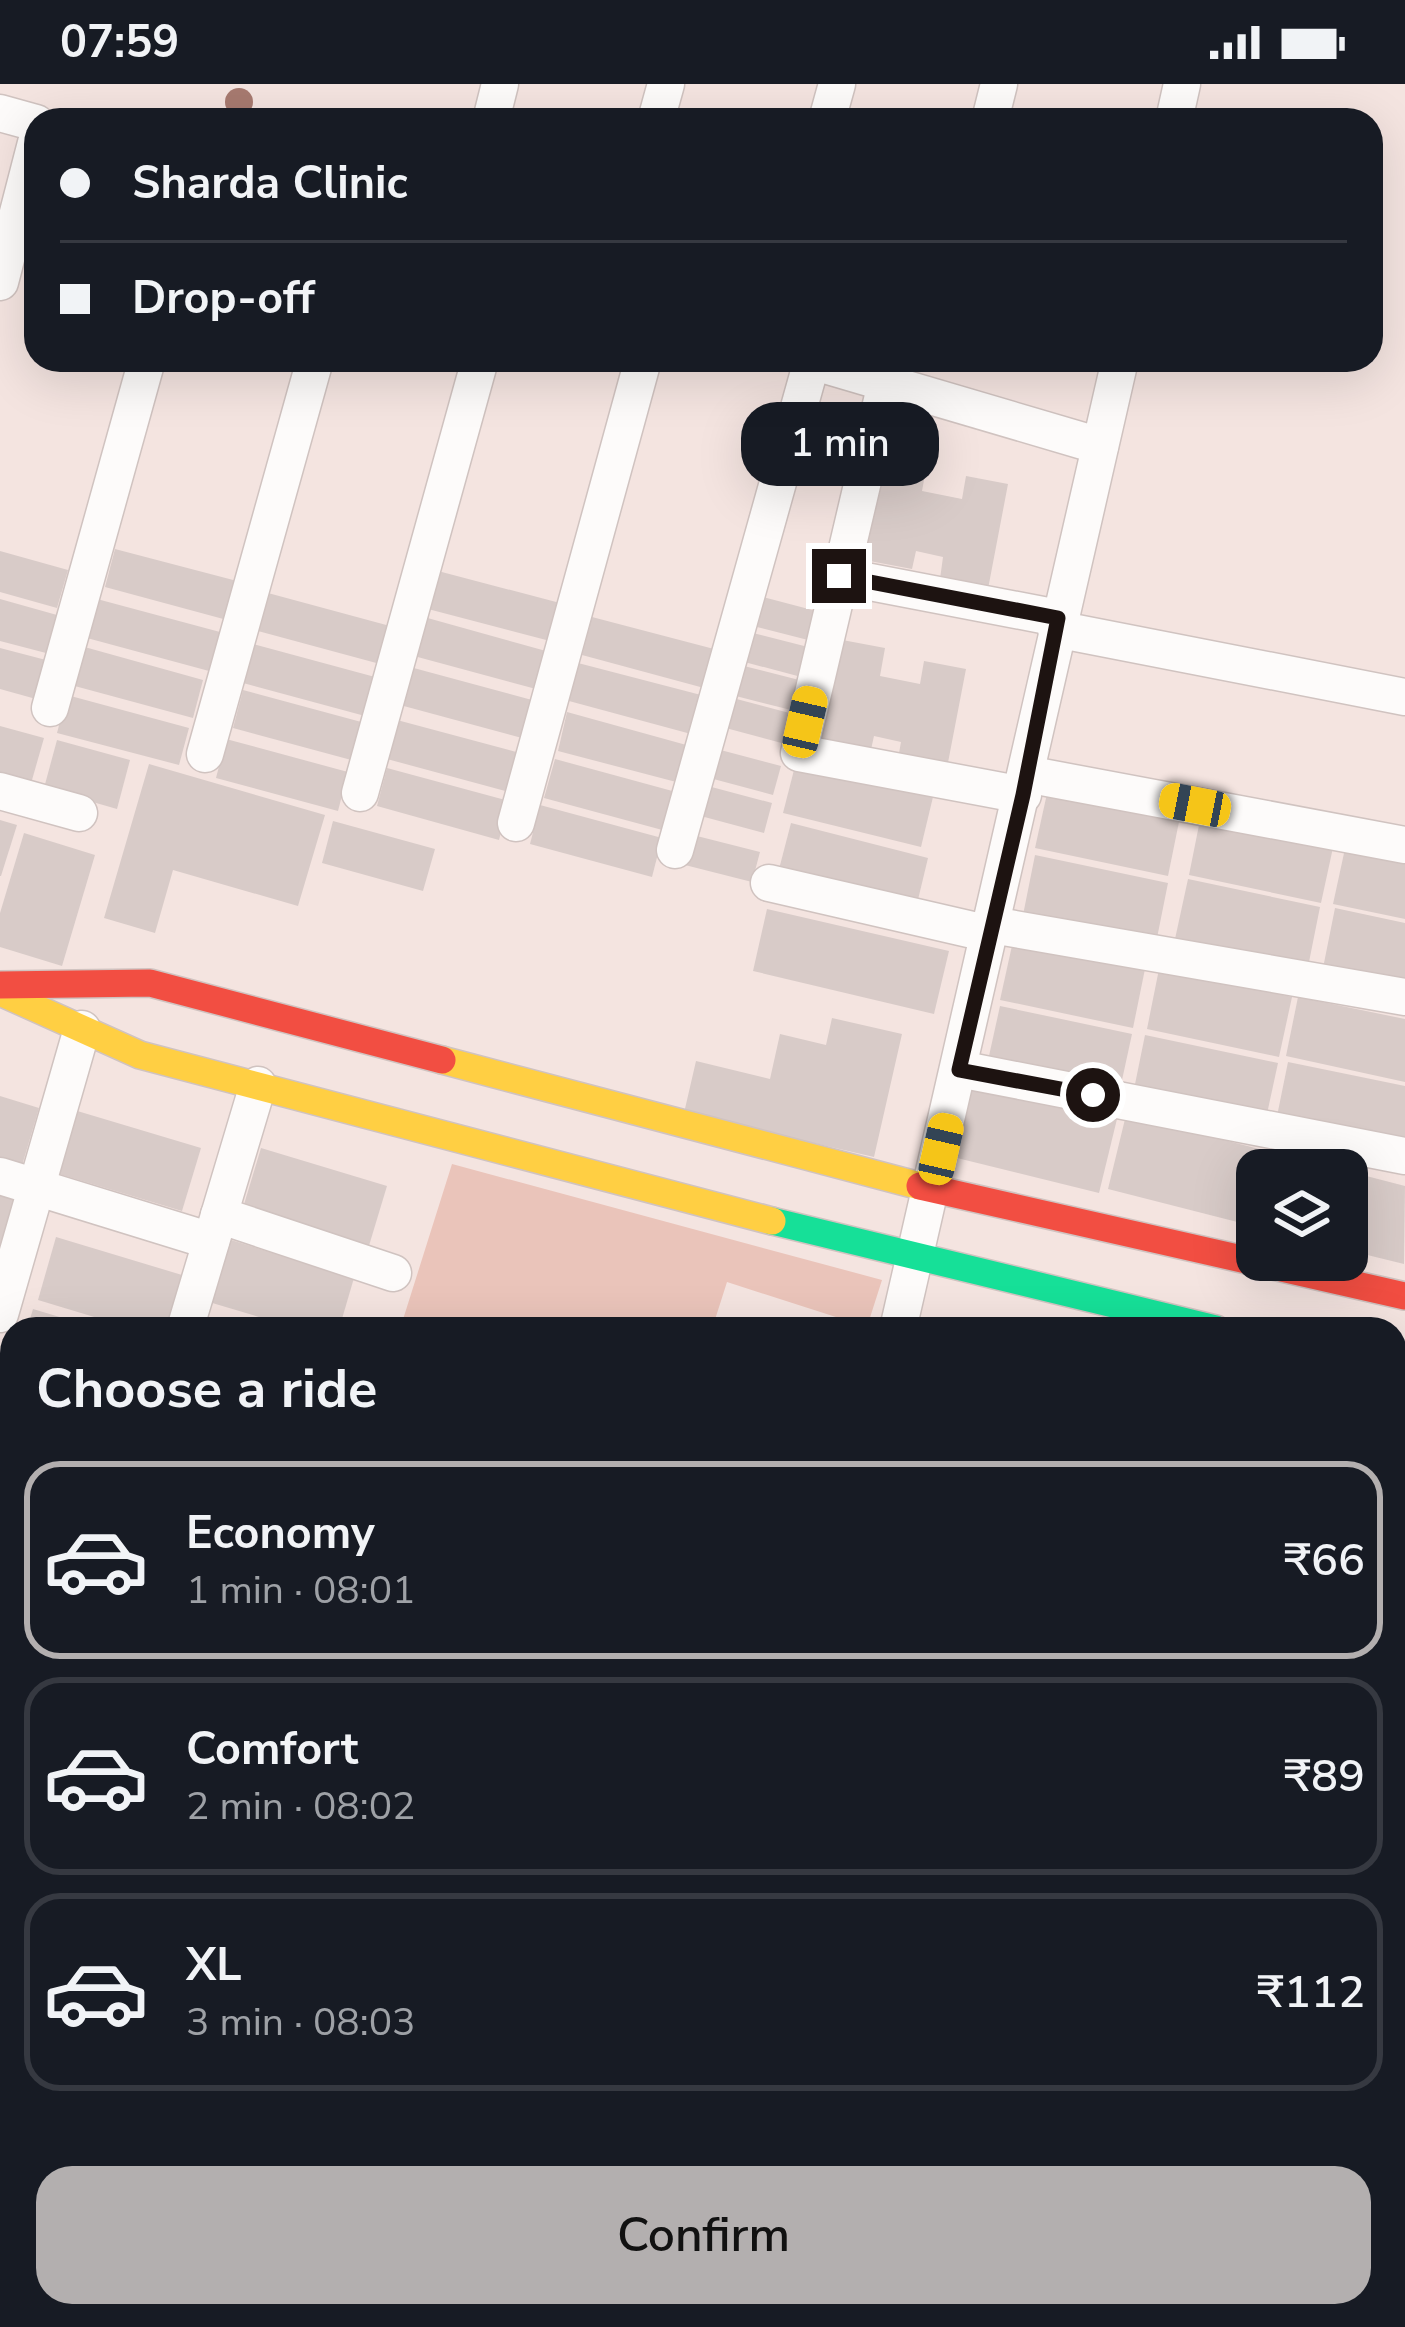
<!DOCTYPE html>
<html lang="en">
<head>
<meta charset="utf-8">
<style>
  :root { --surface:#171b24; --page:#20242c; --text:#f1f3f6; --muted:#9ea1a6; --line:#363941; --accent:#b3afaf }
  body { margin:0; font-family:"Nunito Sans",sans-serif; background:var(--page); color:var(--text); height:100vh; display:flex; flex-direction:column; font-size:45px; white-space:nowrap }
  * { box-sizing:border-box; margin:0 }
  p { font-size:39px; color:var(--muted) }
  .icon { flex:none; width:66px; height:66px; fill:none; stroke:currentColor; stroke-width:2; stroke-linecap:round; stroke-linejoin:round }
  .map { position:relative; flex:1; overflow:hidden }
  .details { position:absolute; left:0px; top:1233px; width:1407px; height:1011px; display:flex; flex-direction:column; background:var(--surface); border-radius:36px 36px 0 0; box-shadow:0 12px 48px #0002 }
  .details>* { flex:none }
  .guide { position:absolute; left:24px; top:24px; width:1359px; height:264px; border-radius:36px; box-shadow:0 12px 48px #0002; display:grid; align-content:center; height:264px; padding:0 36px; background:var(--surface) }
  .controls { position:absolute; left:1236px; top:1065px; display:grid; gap:24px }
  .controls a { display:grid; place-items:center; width:132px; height:132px; border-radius:24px; background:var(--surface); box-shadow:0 12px 48px #0002; font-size:60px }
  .end { position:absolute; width:54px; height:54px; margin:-27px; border:15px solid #1d1311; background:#fff; box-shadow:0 0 0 6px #fff }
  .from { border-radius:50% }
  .bubble { position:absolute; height:84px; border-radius:36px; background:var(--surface); box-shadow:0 12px 48px #0002; font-size:39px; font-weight:600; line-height:84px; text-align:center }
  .car { position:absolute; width:36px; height:72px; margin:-36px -18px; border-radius:15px; box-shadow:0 0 9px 3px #0007; background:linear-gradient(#f5c518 24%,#345 0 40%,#f5c518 0 76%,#345 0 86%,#f5c518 0) }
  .guide b { display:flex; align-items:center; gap:42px; height:114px; font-size:45px }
  .guide b+b { border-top:3px solid var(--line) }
  .guide i { width:30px; height:30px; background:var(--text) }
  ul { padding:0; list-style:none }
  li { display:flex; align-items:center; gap:36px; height:198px; margin:0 24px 18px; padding:0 12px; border:6px solid var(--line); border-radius:36px }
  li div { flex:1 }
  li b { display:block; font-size:45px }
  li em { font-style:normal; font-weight:600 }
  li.selected { border-color:var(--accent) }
  li>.icon { width:108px; height:108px; stroke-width:1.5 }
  h2 { padding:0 36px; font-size:54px; line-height:144px }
  .cta { display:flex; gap:24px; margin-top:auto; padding:24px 36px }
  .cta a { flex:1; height:138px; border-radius:36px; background:var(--accent); color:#111; font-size:48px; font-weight:600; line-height:138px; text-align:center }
  .status { display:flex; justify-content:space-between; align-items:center; height:84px; padding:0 60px; background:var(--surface); direction:ltr }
  .status svg { height:33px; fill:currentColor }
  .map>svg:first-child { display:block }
</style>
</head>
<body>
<div class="status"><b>07:59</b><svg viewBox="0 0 49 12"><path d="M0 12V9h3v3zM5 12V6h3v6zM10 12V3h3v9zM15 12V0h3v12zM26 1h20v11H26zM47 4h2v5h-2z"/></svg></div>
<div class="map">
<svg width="1405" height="2243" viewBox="0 0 1405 2243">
  <rect width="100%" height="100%" fill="#f4e4e0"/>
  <g fill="#eac4ba">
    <path d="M 452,1080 L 882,1196 L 867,1243 L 727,1198 L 712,1245 L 400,1245 Z"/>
    <path d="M 1395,1346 L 1405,1349 L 1405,1721 L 1395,1719 Z"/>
  </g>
  <g fill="#d8cbc8">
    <path d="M 879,370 L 927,380 L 922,407 L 962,415 L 966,392 L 1008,400 L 988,505 L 940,495 L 943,473 L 916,467 L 912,485 L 859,475 Z"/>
    <path d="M 115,465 L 237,497 L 227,536 L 105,503 Z"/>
    <path d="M 0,467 L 68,486 L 57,524 L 0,508 Z"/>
    <path d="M 438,487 L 560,519 L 550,557 L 428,525 Z"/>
    <path d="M 268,509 L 390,542 L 380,580 L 258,547 Z"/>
    <path d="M 752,510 L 820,528 L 812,557 L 745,540 Z"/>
    <path d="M 0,515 L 57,531 L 46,569 L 0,557 Z"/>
    <path d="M 97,515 L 220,548 L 209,587 L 87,554 Z"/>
    <path d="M 424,533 L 546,567 L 536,605 L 414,572 Z"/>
    <path d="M 592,533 L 714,565 L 704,604 L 582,571 Z"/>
    <path d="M 745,547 L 812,564 L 805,594 L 737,576 Z"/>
    <path d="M 837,555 L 885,564 L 880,592 L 920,600 L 924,577 L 966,585 L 946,689 L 897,680 L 901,658 L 874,652 L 870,670 L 817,660 Z"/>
    <path d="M 253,560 L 375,593 L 365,632 L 243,599 Z"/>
    <path d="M 81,562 L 203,596 L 193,634 L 71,601 Z"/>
    <path d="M 0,564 L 46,576 L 36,615 L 0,605 Z"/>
    <path d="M 578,579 L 701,611 L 691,650 L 569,617 Z"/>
    <path d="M 736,580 L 803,597 L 795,627 L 728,610 Z"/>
    <path d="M 410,583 L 532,616 L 522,654 L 400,621 Z"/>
    <path d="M 243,606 L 365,639 L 355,677 L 233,644 Z"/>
    <path d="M 67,611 L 189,644 L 179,681 L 57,649 Z"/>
    <path d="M 729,613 L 797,631 L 789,661 L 722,643 Z"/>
    <path d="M 567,628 L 690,662 L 680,699 L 558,667 Z"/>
    <path d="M 397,636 L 520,669 L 509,708 L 387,675 Z"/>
    <path d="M 0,642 L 44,654 L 30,703 L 0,694 Z"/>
    <path d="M 226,655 L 348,688 L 338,727 L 216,694 Z"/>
    <path d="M 57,656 L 130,676 L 117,725 L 44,704 Z"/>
    <path d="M 713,664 L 781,682 L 773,711 L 706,693 Z"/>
    <path d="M 555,675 L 676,708 L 666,747 L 544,714 Z"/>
    <path d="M 796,678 L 933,713 L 921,763 L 783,729 Z"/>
    <path d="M 149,680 L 325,731 L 298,822 L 173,786 L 155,849 L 104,834 Z"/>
    <path d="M 387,684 L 509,717 L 499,756 L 377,722 Z"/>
    <path d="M 704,701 L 772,719 L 764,749 L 697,731 Z"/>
    <path d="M 1048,705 L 1180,733 L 1168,792 L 1035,764 Z"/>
    <path d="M 540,721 L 662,754 L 652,793 L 530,760 Z"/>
    <path d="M 1201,731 L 1334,759 L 1321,819 L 1189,791 Z"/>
    <path d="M 0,736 L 17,741 L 1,792 L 0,792 Z"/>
    <path d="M 333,737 L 435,765 L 423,807 L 322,779 Z"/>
    <path d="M 791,739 L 928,774 L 916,824 L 778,789 Z"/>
    <path d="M 24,749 L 95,771 L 62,882 L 0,863 L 0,829 Z"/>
    <path d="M 693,751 L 760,768 L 752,798 L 685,781 Z"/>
    <path d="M 1346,760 L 1405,773 L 1405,835 L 1333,820 Z"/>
    <path d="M 1035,771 L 1168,799 L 1156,859 L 1023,831 Z"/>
    <path d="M 1188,795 L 1320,823 L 1308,883 L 1175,855 Z"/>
    <path d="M 1335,824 L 1405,839 L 1405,901 L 1323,884 Z"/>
    <path d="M 767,825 L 949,867 L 934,930 L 753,887 Z"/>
    <path d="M 1013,857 L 1145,885 L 1133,944 L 1000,916 Z"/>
    <path d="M 1159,885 L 1292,913 L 1279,973 L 1147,945 Z"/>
    <path d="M 1298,913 L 1405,935 L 1405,998 L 1286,972 Z"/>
    <path d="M 1000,922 L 1132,950 L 1119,1010 L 987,981 Z"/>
    <path d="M 832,934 L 902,950 L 874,1073 L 684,1029 L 696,977 L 770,995 L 780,950 L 826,961 Z"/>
    <path d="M 1145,951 L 1278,979 L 1265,1039 L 1133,1010 Z"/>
    <path d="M 1288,978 L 1405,1002 L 1405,1065 L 1276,1037 Z"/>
    <path d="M 972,999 L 1117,1035 L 1099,1109 L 953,1073 Z"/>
    <path d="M 0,1012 L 39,1024 L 21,1085 L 0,1078 Z"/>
    <path d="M 74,1026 L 201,1064 L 182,1127 L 56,1089 Z"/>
    <path d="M 1126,1031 L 1271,1068 L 1267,1086 L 1257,1086 L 1253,1142 L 1108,1105 Z"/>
    <path d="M 261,1064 L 387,1102 L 368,1165 L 242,1127 Z"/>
    <path d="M 1277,1069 L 1337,1084 L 1337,1086 L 1273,1086 Z"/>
    <path d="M 1347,1087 L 1405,1102 L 1404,1180 L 1347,1166 Z"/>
    <path d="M 0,1105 L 22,1112 L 0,1180 Z"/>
    <path d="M 56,1153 L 182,1191 L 166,1245 L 134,1245 L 38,1216 Z"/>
    <path d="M 228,1155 L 354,1194 L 339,1245 L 299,1245 L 209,1218 Z"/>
    <path d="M 33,1225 L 96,1244 L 96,1245 L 27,1245 Z"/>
    <path d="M 0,1371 L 12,1375 L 12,1443 L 0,1440 Z"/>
    <path d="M 0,1447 L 12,1451 L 12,1519 L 0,1516 Z"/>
    <path d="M 0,1686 L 12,1690 L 12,1776 L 0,1772 Z"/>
    <path d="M 0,1796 L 12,1800 L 12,1886 L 0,1882 Z"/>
    <path d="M 1395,1981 L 1405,1984 L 1405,2056 L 1395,2053 Z"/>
  </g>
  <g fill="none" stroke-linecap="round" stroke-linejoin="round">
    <defs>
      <g id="lane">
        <path d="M 118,2243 L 119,2232"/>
        <path d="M 204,2243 L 206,2232"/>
      </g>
      <g id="street">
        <path d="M 0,29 L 36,39"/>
        <path d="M 491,36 L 500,0"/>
        <path d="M 656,36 L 666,0"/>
        <path d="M 827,36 L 837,0"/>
        <path d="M 990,36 L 999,0"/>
        <path d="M 1174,36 L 1182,0"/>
        <path d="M 0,198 L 36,59"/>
        <path d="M 808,276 L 1100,362"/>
        <path d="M 886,299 L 799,669 L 1023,711"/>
        <path d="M 839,492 L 1058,534"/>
        <path d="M 1056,545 L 1405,613"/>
        <path d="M 50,624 L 147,276"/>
        <path d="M 205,670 L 315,276"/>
        <path d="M 1026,690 L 1405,761"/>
        <path d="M 0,707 L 79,729"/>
        <path d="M 360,709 L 480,276"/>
        <path d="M 516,739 L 643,276"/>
        <path d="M 675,766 L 812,277"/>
        <path d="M 769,799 L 990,850"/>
        <path d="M 992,841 L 1405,913"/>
        <path d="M 959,985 L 1405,1072"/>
        <path d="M 0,1092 L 211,1157"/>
        <path d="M 219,1131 L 393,1189"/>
        <path d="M 0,1230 L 82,945"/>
        <path d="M 185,1245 L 258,1001"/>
        <path d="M 898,1245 L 1120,276"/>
        <path d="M 0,1650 L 12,1654"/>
      </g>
      <g id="fast">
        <path d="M 772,1137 L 1216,1245"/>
        <path d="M 0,1942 L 12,1945"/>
        <path d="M 0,2037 L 12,2040"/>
        <path d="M 0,2099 L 12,2101"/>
        <path d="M 0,2169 L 12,2172"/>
        <path d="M 516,2232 L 558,2243"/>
        <path d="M 814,2232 L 865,2243"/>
        <path d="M 1288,2232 L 1375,2243"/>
      </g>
      <g id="slow">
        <path d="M 0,908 L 140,971 L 772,1137"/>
        <path d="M 442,976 L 920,1102"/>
        <path d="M 1395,1287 L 1405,1289"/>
        <path d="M 276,2232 L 324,2243"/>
        <path d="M 1156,2243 L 1159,2232"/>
      </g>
      <g id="jam">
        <path d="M 0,901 L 150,899 L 442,976"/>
        <path d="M 920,1102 L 1405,1212"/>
      </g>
    </defs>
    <use href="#lane" stroke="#d0c3c0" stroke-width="21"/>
    <use href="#street" stroke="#d0c3c0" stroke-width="39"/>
    <use href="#fast" stroke="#d0c3c0" stroke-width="30"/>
    <use href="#slow" stroke="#d0c3c0" stroke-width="30"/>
    <use href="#jam" stroke="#d0c3c0" stroke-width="30"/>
    <use href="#lane" stroke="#fdfbfa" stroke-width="18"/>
    <use href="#street" stroke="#fdfbfa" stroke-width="36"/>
    <use href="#fast" stroke="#16e098" stroke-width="27"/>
    <use href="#slow" stroke="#ffcf43" stroke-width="27"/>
    <use href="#jam" stroke="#f24e42" stroke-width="27"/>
  </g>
  <circle fill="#a77a70" cx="239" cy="18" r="14"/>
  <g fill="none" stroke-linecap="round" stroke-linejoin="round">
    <path stroke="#1d1311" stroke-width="15" d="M 839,492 L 1058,534 L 1023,711 L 959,986 L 1093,1011"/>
  </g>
</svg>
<div class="controls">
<a><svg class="icon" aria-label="layers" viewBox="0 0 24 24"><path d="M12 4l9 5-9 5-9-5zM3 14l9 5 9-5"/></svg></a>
</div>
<i class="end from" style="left:1093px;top:1011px"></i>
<i class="end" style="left:839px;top:492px"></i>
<div class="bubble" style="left:741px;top:318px;width:198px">1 min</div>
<i class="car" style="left:805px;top:638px;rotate:13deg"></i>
<i class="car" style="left:1195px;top:721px;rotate:281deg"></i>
<i class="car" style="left:941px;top:1065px;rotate:13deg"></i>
<div class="guide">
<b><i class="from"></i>Sharda Clinic</b>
<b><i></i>Drop-off</b>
</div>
<section class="details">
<h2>Choose a ride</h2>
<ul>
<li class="selected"><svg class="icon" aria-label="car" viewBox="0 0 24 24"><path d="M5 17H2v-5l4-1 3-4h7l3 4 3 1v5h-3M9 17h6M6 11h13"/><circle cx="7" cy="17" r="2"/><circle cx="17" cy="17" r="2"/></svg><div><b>Economy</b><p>1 min · 08:01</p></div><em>₹66</em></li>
<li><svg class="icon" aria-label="car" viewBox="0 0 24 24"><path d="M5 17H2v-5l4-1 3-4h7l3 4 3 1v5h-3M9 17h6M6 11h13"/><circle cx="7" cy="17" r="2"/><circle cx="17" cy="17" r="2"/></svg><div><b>Comfort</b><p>2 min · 08:02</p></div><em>₹89</em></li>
<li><svg class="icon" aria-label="car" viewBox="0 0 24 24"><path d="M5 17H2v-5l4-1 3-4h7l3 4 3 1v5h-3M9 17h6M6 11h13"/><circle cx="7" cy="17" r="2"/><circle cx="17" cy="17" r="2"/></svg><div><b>XL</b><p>3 min · 08:03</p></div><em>₹112</em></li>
</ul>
<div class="cta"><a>Confirm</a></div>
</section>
</div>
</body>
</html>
